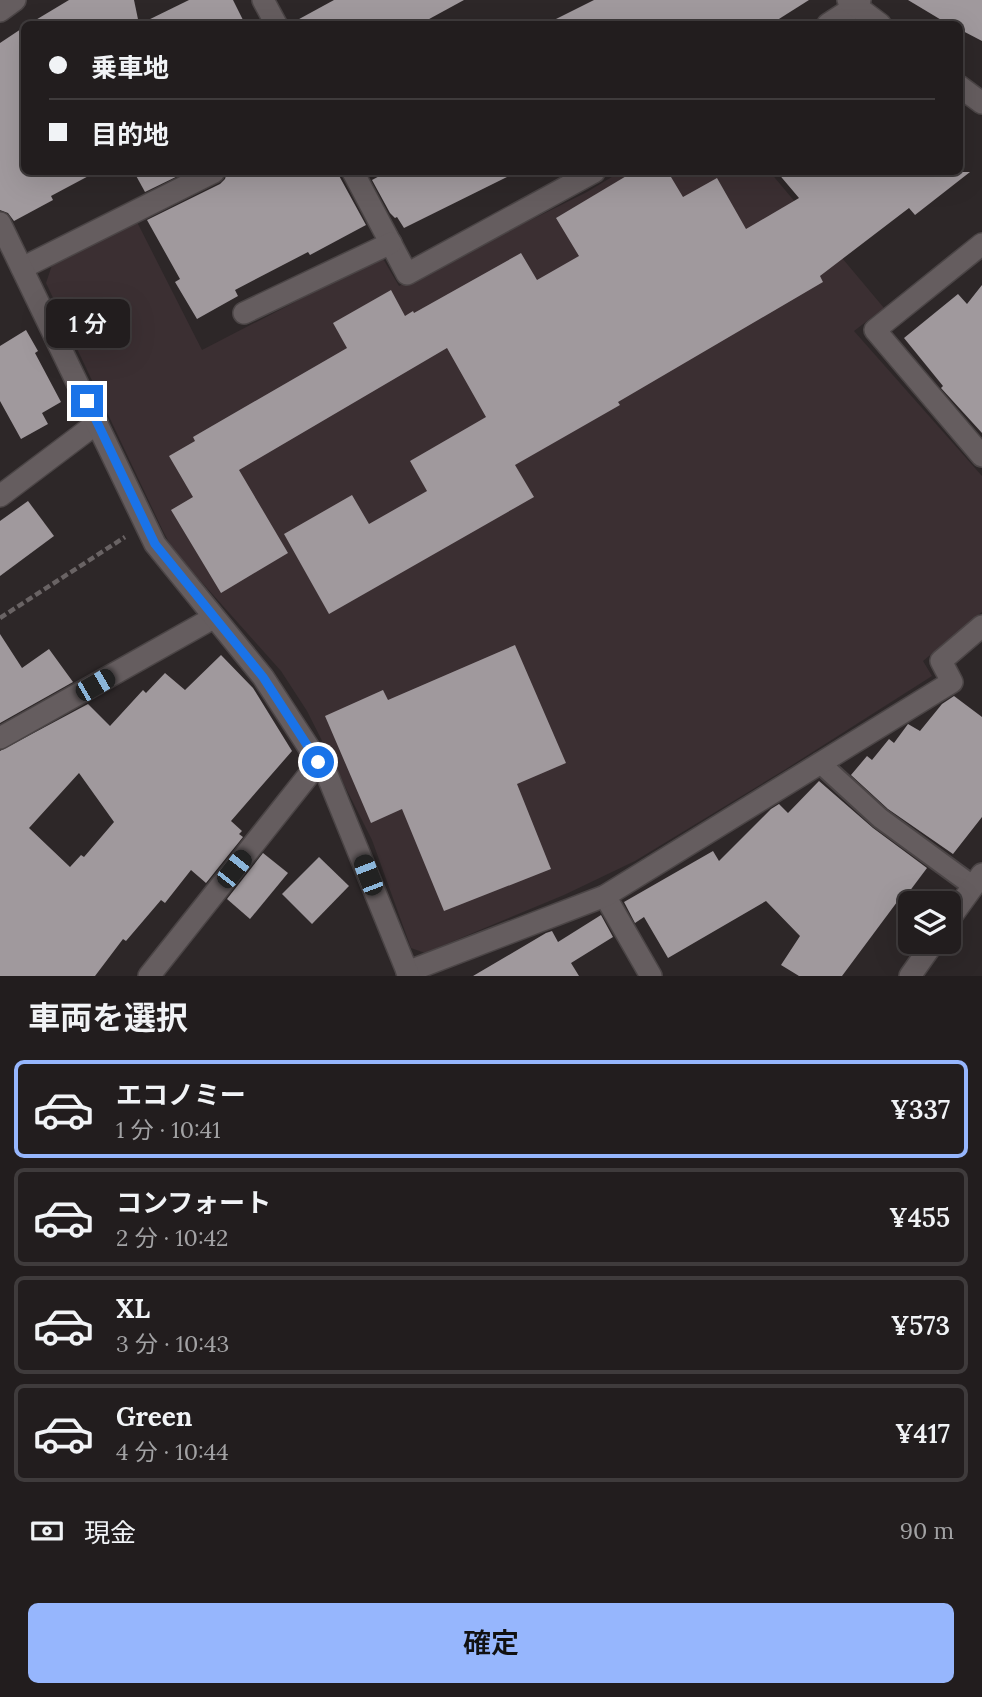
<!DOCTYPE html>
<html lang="ja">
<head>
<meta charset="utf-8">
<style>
  :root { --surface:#221d1e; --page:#2a2627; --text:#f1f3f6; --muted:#a2a2a4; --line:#3f3b3c; --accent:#96b6fd }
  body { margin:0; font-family:Lora,"Noto Sans JP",serif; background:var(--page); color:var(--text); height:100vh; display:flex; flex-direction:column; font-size:26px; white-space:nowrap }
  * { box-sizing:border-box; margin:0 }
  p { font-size:23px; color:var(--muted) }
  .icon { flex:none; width:38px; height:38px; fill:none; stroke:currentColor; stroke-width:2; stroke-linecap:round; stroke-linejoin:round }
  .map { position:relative; height:976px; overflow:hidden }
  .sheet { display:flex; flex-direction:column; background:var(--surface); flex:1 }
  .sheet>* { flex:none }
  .guide { position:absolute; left:21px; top:21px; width:942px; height:154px; border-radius:10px; box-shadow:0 7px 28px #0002,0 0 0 2px var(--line); display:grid; align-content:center; height:154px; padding:0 28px; background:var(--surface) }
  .tools { position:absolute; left:898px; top:891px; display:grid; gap:14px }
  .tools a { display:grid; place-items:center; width:63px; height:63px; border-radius:10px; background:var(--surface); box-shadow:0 7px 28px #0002,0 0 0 2px var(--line); font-size:35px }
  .end { position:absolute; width:32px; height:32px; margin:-16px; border:9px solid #1a73e8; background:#fff; box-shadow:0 0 0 4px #fff }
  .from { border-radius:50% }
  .bubble { position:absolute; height:49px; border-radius:10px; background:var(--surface); box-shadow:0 7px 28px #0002,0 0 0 2px var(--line); font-size:23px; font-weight:600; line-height:49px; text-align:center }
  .car { position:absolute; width:21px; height:42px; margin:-21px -10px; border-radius:9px; box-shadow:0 0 5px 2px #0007; background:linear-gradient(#222 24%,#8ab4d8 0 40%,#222 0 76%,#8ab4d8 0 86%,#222 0) }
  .guide b { display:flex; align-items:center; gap:24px; height:66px; font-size:26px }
  .guide b+b { border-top:2px solid var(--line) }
  .guide i { width:18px; height:18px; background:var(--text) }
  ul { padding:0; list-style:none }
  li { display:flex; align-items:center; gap:21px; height:98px; margin:0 14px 10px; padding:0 14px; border:4px solid var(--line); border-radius:10px }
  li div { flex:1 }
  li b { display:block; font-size:26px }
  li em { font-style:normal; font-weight:600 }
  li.active { border-color:var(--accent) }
  li>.icon { width:63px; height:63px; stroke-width:1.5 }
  h2 { padding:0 28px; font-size:32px; line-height:84px }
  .pay { display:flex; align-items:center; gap:18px; height:77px; padding:0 28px; font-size:26px }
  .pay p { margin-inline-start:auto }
  .primary-button { display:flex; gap:14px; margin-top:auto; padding:14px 28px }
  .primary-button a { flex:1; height:80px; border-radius:10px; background:var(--accent); color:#111; font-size:28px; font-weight:600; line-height:80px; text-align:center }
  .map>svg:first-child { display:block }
</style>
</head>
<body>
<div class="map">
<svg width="982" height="976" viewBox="0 0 982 976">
  <rect width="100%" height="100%" fill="#2d2728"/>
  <path fill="#3b2f32" d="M 620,172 L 770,172 L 884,308 L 854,331 L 982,476 L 982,612 L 923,661 L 932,676 L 786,769 L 635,861 L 564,895 L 425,953 L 411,948 L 372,840 L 307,711 L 281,671 L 173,550 L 163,531 L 46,283 L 52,265 L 137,222 L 202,350 L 382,257 L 399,286 L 587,192 Z"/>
  <g fill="#a0999d" fill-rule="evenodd">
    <path d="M 69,0 L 134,0 L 139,24 L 29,24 Z"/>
    <path d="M 189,0 L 233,0 L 245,24 L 140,24 Z"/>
    <path d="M 334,0 L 464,0 L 420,24 L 290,24 Z"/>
    <path d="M 594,0 L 809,0 L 771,24 L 546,24 Z"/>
    <path d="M 908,0 L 982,0 L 982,41 L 959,29 L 959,24 L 948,24 Z"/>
    <path d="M 24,27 L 24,172 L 96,172 L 51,196 L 53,200 L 14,221 L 8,213 L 0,210 L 0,43 Z"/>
    <path d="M 134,172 L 186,172 L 145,192 Z"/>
    <path d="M 227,172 L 337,172 L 366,225 L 310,255 L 308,252 L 235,290 L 238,296 L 197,319 L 175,282 L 180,279 L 147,220 L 220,184 L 225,179 Z"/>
    <path d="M 387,172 L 517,172 L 404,228 L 397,217 L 395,218 L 390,213 L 372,180 Z"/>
    <path d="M 633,172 L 668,172 L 683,197 L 717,178 L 746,229 L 799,198 L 777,172 L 970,172 L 915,215 L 909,208 L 820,276 L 823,282 L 618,402 L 620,405 L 515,465 L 534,497 L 329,614 L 284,534 L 352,495 L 369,524 L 427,491 L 410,461 L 486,417 L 447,348 L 239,470 L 288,553 L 221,593 L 171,510 L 193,497 L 169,456 L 195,441 L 193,437 L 347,348 L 333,323 L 391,290 L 405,316 L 413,311 L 414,313 L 521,253 L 537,280 L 579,256 L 556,218 Z"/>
    <path d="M 982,285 L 982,433 L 941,388 L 943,386 L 904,338 L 958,294 L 967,304 Z"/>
    <path d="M 26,330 L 38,351 L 35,353 L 61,402 L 42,413 L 48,424 L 21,439 L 0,401 L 0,346 Z"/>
    <path d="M 28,501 L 54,536 L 0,576 L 0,521 Z"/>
    <path d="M 0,634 L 22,668 L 49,649 L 73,682 L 0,723 Z"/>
    <path d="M 515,645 L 566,763 L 517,784 L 551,869 L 444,911 L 402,809 L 371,823 L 325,716 L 383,690 L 388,700 Z"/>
    <path d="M 221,655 L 253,688 L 292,751 L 231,821 L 242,831 L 239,834 L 243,837 L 206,883 L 191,870 L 165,903 L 161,900 L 126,941 L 123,939 L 95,976 L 0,976 L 0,751 L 88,704 L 110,726 L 143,690 L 146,693 L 165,673 L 185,690 ZM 79,773 L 114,822 L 84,857 L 81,855 L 70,867 L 29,828 Z"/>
    <path d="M 954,696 L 982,717 L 982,817 L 953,854 L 888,809 L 851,775 L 867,756 L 872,760 L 889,739 L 894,743 L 908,724 L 920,731 L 942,704 Z"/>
    <path d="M 819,781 L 873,828 L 927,868 L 906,896 L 903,894 L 842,976 L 799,976 L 781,965 L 800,936 L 766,901 L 668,958 L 644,917 L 635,923 L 624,902 L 713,851 L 719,861 L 771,809 L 779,804 L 788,813 Z"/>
    <path d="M 263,853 L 288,873 L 250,919 L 227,899 Z"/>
    <path d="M 319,857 L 349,886 L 312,924 L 282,894 Z"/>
    <path d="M 601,915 L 613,937 L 571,963 L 579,976 L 473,976 L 546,933 L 552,931 L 558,942 Z"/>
  </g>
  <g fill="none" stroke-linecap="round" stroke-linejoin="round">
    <defs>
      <path id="lane" d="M 820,763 L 880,818 L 973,886"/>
      <g id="street">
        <path d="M 263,0 L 276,24"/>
        <path d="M 0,11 L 15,0"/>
        <path d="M 828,24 L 856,6 L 860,0"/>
        <path d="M 353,172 L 407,274 L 594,172"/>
        <path d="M 982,244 L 875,330 L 982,456"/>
        <path d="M 22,268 L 214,172"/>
        <path d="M 244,313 L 391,243"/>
        <path d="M 0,496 L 97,423"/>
        <path d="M 0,738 L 213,618"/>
        <path d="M 605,896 L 651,976"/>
        <path d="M 407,972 L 605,896 L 952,682 L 941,661 L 982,626"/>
        <path d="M 149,976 L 319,762"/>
      </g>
      <g id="secondary">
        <path d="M 848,0 L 880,24"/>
        <path d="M 959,86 L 982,103"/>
        <path d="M 0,223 L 155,544 L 263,677 L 328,777 L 409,976"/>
        <path d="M 948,921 L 982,874"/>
        <path d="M 910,976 L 934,942"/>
      </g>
    </defs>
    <use href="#lane" stroke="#4b4546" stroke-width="23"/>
    <use href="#street" stroke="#4b4546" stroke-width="24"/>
    <use href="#secondary" stroke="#4b4546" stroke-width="24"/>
    <path stroke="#696364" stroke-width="4.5" stroke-dasharray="7 3.5" stroke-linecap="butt" d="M 0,618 L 125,537"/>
    <use href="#lane" stroke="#655d5f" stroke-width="19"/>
    <use href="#street" stroke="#655d5f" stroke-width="21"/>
    <use href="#secondary" stroke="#655d5f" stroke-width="21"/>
  </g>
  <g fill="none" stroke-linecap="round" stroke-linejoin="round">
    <path stroke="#1a73e8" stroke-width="9" d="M 87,401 L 155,544 L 263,677 L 318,762"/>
  </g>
</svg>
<div class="tools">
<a><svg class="icon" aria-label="layers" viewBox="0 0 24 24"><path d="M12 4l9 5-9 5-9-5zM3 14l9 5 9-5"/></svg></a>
</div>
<i class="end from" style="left:318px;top:762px"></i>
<i class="end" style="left:87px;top:401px"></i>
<div class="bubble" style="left:46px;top:299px;width:84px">1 分</div>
<i class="car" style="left:95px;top:685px;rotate:60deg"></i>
<i class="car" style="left:234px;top:869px;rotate:38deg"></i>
<i class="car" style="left:368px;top:875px;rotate:339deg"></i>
<div class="guide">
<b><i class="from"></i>乗車地</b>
<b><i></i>目的地</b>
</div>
</div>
<section class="sheet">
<h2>車両を選択</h2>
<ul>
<li class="active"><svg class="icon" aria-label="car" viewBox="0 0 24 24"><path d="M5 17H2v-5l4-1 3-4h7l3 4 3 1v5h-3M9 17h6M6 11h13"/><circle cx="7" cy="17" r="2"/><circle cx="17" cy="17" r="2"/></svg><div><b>エコノミー</b><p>1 分 · 10:41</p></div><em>¥337</em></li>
<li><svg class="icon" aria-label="car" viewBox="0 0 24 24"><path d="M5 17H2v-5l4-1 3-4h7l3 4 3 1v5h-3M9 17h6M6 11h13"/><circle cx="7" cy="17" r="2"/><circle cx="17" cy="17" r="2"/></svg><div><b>コンフォート</b><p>2 分 · 10:42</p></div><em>¥455</em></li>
<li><svg class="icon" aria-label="car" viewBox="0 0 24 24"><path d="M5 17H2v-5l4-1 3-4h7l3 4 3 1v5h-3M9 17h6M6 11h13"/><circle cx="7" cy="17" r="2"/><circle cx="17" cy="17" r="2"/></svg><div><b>XL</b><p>3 分 · 10:43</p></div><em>¥573</em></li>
<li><svg class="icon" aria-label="car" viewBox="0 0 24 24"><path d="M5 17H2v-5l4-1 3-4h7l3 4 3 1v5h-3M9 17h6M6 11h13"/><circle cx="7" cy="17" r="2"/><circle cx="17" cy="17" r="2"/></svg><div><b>Green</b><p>4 分 · 10:44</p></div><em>¥417</em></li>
</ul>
<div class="pay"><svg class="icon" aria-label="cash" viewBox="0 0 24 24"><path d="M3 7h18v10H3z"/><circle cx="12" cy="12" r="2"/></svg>現金<p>90 m</p></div>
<div class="primary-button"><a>確定</a></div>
</section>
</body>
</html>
